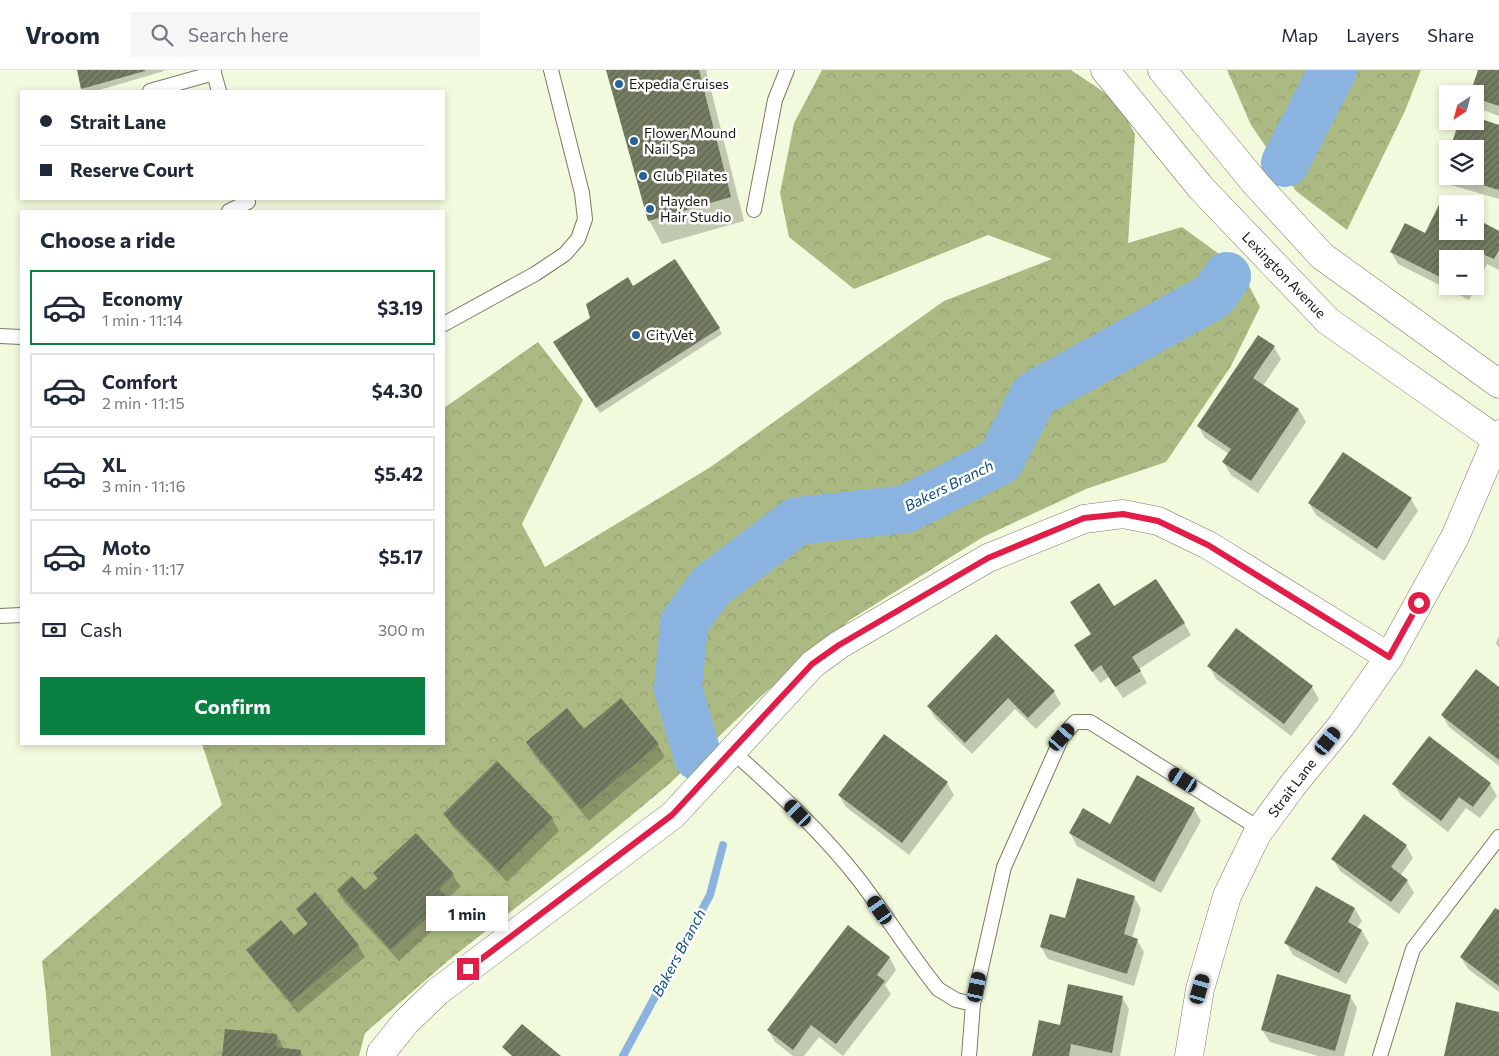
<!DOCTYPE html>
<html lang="en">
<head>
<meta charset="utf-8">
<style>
  :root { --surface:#fff; --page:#f6f6f7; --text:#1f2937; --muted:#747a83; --line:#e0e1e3; --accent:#0b8043 }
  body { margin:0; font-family:Commissioner,sans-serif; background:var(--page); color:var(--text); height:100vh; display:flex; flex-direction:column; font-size:19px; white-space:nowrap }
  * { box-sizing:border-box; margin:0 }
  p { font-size:16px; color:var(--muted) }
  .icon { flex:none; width:28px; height:28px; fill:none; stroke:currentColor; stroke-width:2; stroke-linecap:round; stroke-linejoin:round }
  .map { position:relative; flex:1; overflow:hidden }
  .drawer { position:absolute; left:20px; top:140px; width:425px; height:535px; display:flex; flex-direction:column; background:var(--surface); border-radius:0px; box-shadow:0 2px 8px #0003 }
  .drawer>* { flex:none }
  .banner { position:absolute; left:20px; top:20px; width:425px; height:110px; border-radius:0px; box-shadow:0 2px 8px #0003; display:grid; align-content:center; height:110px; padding:0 20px; background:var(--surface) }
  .needle { width:32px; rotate:216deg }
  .fabs { position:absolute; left:1439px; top:15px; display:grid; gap:10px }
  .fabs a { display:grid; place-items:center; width:45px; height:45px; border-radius:0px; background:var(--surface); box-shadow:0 2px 8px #0003; font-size:25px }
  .end { position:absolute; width:22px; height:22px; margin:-11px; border:6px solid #e11d48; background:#fff; box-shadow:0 0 0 2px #fff }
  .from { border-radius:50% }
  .bubble { position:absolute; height:35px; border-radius:0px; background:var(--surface); box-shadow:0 2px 8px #0003; font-size:16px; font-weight:700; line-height:35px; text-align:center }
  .car { position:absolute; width:15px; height:30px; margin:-15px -8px; border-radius:6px; box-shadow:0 0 4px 1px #0007; background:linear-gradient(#222 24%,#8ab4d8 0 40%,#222 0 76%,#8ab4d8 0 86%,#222 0) }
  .banner b { display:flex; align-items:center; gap:18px; height:48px; font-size:19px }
  .banner b+b { border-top:1px solid var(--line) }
  .banner i { width:12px; height:12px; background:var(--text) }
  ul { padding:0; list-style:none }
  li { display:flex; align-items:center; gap:15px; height:75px; margin:0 10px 8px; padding:0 10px; border:2px solid var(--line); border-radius:0px }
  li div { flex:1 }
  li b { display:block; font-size:19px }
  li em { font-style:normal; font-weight:700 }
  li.current { border-color:var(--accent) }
  li>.icon { width:45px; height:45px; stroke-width:1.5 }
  h2 { padding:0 20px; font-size:22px; line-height:60px }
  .pay { display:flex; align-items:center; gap:12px; height:55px; padding:0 20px; font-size:19px }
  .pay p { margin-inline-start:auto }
  .button { display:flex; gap:10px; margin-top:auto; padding:10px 20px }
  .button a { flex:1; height:58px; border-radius:0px; background:var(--accent); color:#fff; font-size:20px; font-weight:700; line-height:58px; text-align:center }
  header { display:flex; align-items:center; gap:30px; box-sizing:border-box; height:70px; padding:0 25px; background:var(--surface); border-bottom:1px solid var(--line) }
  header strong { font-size:24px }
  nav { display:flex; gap:28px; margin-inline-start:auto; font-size:18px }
  .search { width:350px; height:45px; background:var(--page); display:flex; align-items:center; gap:12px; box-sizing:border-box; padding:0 18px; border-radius:0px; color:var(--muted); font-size:19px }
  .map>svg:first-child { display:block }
</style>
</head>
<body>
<header>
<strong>Vroom</strong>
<div class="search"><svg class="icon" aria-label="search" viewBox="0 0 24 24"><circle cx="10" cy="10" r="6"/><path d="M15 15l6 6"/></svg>Search here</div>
<nav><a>Map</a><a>Layers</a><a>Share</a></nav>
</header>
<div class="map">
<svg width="1499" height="986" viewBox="0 0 1499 986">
  <defs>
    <pattern id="forest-crowns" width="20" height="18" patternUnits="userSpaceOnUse" patternTransform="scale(1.25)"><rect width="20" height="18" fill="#aaba82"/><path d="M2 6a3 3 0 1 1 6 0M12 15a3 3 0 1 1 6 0" fill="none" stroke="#929f6f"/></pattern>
    <pattern id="building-hatch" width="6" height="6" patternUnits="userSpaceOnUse" patternTransform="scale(1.25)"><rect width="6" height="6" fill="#757d63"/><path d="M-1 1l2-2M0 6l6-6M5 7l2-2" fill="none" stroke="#5f6650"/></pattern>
  </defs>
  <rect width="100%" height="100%" fill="#f1fadd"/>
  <g fill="url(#forest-crowns)">
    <path d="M 822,0 L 1071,0 L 1117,31 L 1135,64 L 1128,173 L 1182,157 L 1241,200 L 1260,237 L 1231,296 L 1166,392 L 1086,419 L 983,467 L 850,550 L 758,629 L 668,715 L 587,782 L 450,889 L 365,963 L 359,986 L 51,986 L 46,925 L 42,891 L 222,735 L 202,674 L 444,674 L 444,338 L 538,272 L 583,330 L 522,454 L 545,497 L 709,398 L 944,231 L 1052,189 L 988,165 L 854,219 L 789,167 L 780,123 L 794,53 Z"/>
    <path d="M 1227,0 L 1421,0 L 1405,41 L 1347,160 L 1296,121 L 1251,55 Z"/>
  </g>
  <g fill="#0003" fill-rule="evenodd">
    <path d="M 78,0 L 164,0 L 164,1 L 96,21 L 83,21 Z"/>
    <path d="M 608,0 L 706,0 L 744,151 L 662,174 L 649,150 Z"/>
    <path d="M 1480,0 L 1499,0 L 1499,46 L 1478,38 L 1475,34 L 1475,24 Z"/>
    <path d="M 1475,49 L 1499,56 L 1499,129 L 1451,115 L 1444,103 L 1448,92 L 1448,106 L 1475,106 Z"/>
    <path d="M 1475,150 L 1499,162 L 1499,200 L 1487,194 L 1469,230 L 1398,194 L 1391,182 L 1426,165 L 1448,161 L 1475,161 ZM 1448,189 L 1475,189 L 1475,216 L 1448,216 Z"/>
    <path d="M 633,218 L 719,258 L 722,264 L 600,343 L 558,278 L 592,249 Z"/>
    <path d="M 1259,267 L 1274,277 L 1281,289 L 1263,316 L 1299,340 L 1306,352 L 1258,423 L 1231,405 L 1224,393 L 1229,384 L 1205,368 L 1198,356 Z"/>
    <path d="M 1411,429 L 1418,441 L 1384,491 L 1316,445 L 1309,433 Z"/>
    <path d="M 1114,538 L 1184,553 L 1191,565 L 1139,599 L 1147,613 L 1123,628 L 1109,607 L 1100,613 L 1083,587 L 1092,565 Z"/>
    <path d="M 1499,566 L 1499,578 L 1496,573 Z"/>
    <path d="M 1209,596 L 1312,617 L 1319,629 L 1291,666 L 1216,609 Z"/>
    <path d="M 1499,619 L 1499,696 L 1449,657 L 1442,645 Z"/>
    <path d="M 1054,622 L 1061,634 L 1036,659 L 1015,639 L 972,684 L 935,648 L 928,636 Z"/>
    <path d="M 621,630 L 658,675 L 665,687 L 589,751 L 534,685 L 527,673 L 584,661 Z"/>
    <path d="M 947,713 L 954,725 L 909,785 L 846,737 L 839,725 Z"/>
    <path d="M 1394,714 L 1490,714 L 1497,726 L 1480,748 L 1466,738 L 1448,762 L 1401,726 Z"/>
    <path d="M 1194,739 L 1201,751 L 1161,823 L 1077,776 L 1070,763 Z"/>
    <path d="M 445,744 L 552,749 L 559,761 L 507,812 L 452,756 Z"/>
    <path d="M 1406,776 L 1413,788 L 1400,806 L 1407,811 L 1414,823 L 1399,844 L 1340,801 L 1333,789 Z"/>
    <path d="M 374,803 L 453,805 L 460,817 L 447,829 L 454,841 L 399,891 L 345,833 L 338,821 L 365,822 L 378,810 Z"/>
    <path d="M 1134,827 L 1141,839 L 1132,868 L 1137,870 L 1144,882 L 1134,916 L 1048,889 L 1041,877 L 1066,849 Z"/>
    <path d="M 298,839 L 358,875 L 365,887 L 298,943 L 255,892 L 248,880 L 294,867 L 308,855 Z"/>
    <path d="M 1355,839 L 1362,851 L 1357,858 L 1362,861 L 1369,873 L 1346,914 L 1293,885 L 1286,873 Z"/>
    <path d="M 1499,842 L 1499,922 L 1468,899 L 1461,887 Z"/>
    <path d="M 848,857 L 890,888 L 896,900 L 885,915 L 891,924 L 843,986 L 819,967 L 804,986 L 793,986 L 775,972 L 768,960 Z"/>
    <path d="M 1350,926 L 1357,938 L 1344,986 L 1318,986 L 1270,972 L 1262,960 Z"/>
    <path d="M 1122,927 L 1129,939 L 1120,986 L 1033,986 L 1061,956 Z"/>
    <path d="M 277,965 L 284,979 L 300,981 L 303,986 L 223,986 Z"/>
  </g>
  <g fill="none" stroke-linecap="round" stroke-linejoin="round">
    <path stroke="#8ab4df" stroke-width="8" d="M 623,986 L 710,825 L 723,775"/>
    <g stroke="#8ab4df" stroke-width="48">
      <path d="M 1285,93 L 1333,0"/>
      <path d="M 698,687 L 678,619 L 684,553 L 711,516 L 797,451 L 906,439 L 1000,391 L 1034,325 L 1213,226 L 1227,206"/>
    </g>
  </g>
  <g fill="url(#building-hatch)">
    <path d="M 77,0 L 145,0 L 145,1 L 81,19 Z"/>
    <path d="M 606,0 L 699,0 L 731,127 L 648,151 Z"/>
    <path d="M 1478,0 L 1499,0 L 1499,36 L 1475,28 L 1475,24 L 1470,24 Z"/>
    <path d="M 1475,47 L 1499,55 L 1499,120 L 1456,107 L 1475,106 L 1475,79 L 1450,79 L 1459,51 L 1475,51 Z"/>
    <path d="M 1441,131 L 1448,135 L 1448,161 L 1475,161 L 1475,148 L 1499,161 L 1499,180 L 1494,189 L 1480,183 L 1475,193 L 1475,189 L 1448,189 L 1448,211 L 1390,182 L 1405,153 L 1425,163 Z"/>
    <path d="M 675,189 L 720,258 L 596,338 L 553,272 L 590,248 L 586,234 L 628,207 L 633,216 Z"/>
    <path d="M 1258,265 L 1275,276 L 1253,308 L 1299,339 L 1251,411 L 1222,392 L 1231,379 L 1197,356 Z"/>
    <path d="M 1343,382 L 1412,428 L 1377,479 L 1308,433 Z"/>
    <path d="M 1156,509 L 1185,553 L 1132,587 L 1141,601 L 1115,617 L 1101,595 L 1092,602 L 1074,575 L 1091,564 L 1070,532 L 1099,513 L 1114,536 Z"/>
    <path d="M 1236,558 L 1313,616 L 1284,654 L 1207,596 Z"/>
    <path d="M 996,564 L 1055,621 L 1028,648 L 1008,628 L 965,673 L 927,636 Z"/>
    <path d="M 1476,599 L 1499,617 L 1499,690 L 1441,645 Z"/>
    <path d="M 621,628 L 659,674 L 581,739 L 526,672 L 567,638 L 584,659 Z"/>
    <path d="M 884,664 L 948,712 L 902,773 L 838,725 Z"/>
    <path d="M 1429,666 L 1491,713 L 1473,737 L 1459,727 L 1441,751 L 1392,714 Z"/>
    <path d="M 497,691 L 553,748 L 499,801 L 443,744 Z"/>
    <path d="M 1137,705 L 1195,738 L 1154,812 L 1069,763 L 1083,738 L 1110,754 Z"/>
    <path d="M 1364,744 L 1407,775 L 1391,797 L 1408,810 L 1391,832 L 1331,789 Z"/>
    <path d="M 416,763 L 454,804 L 439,819 L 448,829 L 391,880 L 337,820 L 352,806 L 365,820 L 378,808 L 373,803 Z"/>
    <path d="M 1077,808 L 1135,826 L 1124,864 L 1138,869 L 1127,904 L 1040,877 L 1050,844 L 1065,848 Z"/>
    <path d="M 1316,816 L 1355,838 L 1348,852 L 1362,860 L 1339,903 L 1284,873 Z"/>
    <path d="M 315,822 L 359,875 L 291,932 L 246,880 L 281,850 L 294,865 L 308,854 L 296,839 Z"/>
    <path d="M 1495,838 L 1499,840 L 1499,916 L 1460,887 Z"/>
    <path d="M 848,855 L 890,887 L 877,905 L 885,911 L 836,974 L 811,955 L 793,980 L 767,960 Z"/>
    <path d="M 1277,904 L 1351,925 L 1335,981 L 1261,960 Z"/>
    <path d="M 1068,914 L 1123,926 L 1112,983 L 1071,974 L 1069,986 L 1032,986 L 1039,950 L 1060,955 Z"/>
    <path d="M 1456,932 L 1499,942 L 1499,986 L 1444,986 Z"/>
    <path d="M 522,954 L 561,986 L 512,986 L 502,977 Z"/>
    <path d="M 225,959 L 277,964 L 276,977 L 301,980 L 300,986 L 222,986 Z"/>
  </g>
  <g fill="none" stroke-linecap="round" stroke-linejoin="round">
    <defs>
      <g id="service">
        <path d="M 213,0 L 219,21"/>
        <path d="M 150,21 L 214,3"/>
        <path d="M 754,140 L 775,30 L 787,0"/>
        <path d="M 229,141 L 248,132"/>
        <path d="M 444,254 L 535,204 L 565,184 L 578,169 L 585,149 L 582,123 L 551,0"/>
        <path d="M 0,266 L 21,267"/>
        <path d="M 0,546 L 21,545"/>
        <path d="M 732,681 C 777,721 823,763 860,811 C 887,847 910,884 938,919 L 956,930 L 973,934"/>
        <path d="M 969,986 L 973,934 L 1004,797 L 1062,667 L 1075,652 L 1090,652 L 1260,759"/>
        <path d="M 1380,986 L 1413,879 L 1499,767"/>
      </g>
      <path id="minor" d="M 381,986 L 381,983 L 406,952 L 437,922 L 673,745 L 813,594 L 839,575 L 988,488 L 1084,449 L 1123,444 L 1158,451 L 1208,475 L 1389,587"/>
      <g id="tertiary">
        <path d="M 1105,0 L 1201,118 L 1328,251 L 1499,371"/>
        <path d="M 1162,0 L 1256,114 L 1322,186 L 1499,314"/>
        <path d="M 1189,986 L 1200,919 L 1227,826 L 1257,764 L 1292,716 L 1341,656 L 1389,587 L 1455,467 L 1499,364"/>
      </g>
    </defs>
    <use href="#service" stroke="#767e64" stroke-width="16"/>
    <use href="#minor" stroke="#767e64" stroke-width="29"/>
    <use href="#tertiary" stroke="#767e64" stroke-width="29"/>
    <use href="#service" stroke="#fff" stroke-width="14"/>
    <use href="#minor" stroke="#fff" stroke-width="28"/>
    <use href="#tertiary" stroke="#fff" stroke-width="28"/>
  </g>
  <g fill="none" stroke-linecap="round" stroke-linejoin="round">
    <path stroke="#e11d48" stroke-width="6" d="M 468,899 L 672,745 L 812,594 L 839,575 L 988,488 L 1084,448 L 1123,444 L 1158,451 L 1208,475 L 1389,587 L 1419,533"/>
  </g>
  <g fill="#28629a" stroke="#fff" stroke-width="2">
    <circle cx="619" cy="14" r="5"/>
    <circle cx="634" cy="71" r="5"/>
    <circle cx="643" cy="106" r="5"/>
    <circle cx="650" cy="139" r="5"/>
    <circle cx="636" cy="265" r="5"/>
  </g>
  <g text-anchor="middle" stroke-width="5" stroke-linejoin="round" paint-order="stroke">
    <g font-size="14" fill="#16190f" stroke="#fff" text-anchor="start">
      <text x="629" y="19">Expedia Cruises</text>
      <text x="644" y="68">Flower Mound<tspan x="644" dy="16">Nail Spa</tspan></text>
      <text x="653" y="111">Club Pilates</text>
      <text x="660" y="136">Hayden<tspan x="660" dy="16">Hair Studio</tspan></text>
      <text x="646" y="270">CityVet</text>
    </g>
    <g font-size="14" fill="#16190f" stroke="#fff">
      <text transform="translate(1284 205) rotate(46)" y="5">Lexington Avenue</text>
      <text transform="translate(1292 718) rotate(-53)" y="5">Strait Lane</text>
    </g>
    <g font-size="15" font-style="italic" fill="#0f4d82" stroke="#fff">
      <text transform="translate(949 416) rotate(-26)" y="5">Bakers Branch</text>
      <text transform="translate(679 883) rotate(-62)" y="5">Bakers Branch</text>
    </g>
  </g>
</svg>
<div class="fabs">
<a><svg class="needle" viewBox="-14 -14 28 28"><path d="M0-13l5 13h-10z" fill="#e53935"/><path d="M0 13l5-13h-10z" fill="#747a83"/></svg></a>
<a><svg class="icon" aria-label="layers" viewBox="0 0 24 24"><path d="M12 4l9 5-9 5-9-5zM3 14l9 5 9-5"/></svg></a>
<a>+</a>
<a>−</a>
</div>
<i class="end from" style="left:1419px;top:533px"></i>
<i class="end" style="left:468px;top:899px"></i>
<div class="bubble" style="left:426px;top:826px;width:82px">1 min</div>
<i class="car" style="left:1062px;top:667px;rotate:41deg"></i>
<i class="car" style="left:1328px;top:671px;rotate:39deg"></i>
<i class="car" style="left:1183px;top:710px;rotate:303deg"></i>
<i class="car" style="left:798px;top:743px;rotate:316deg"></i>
<i class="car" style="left:880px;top:840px;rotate:325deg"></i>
<i class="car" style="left:977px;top:917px;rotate:12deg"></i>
<i class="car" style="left:1200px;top:919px;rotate:16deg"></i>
<div class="banner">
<b><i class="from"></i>Strait Lane</b>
<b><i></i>Reserve Court</b>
</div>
<section class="drawer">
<h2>Choose a ride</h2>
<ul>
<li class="current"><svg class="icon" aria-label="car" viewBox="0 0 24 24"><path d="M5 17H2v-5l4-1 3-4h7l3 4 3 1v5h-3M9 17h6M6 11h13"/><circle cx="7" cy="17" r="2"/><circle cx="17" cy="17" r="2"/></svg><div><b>Economy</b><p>1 min · 11:14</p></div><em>$3.19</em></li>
<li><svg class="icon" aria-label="car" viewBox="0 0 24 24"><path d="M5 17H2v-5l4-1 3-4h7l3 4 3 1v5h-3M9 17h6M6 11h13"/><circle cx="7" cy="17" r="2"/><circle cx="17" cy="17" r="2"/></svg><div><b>Comfort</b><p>2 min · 11:15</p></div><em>$4.30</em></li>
<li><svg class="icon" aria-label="car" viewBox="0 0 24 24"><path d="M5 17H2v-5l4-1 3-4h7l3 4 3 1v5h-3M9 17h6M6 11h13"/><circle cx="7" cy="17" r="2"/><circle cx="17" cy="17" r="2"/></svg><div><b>XL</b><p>3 min · 11:16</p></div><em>$5.42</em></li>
<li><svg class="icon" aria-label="car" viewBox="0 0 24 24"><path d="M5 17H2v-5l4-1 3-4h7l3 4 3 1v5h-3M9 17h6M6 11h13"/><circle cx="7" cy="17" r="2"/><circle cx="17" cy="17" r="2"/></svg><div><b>Moto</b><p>4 min · 11:17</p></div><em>$5.17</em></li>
</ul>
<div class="pay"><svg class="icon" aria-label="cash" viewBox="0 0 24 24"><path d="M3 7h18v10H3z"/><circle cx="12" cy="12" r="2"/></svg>Cash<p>300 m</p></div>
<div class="button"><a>Confirm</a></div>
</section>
</div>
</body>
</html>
